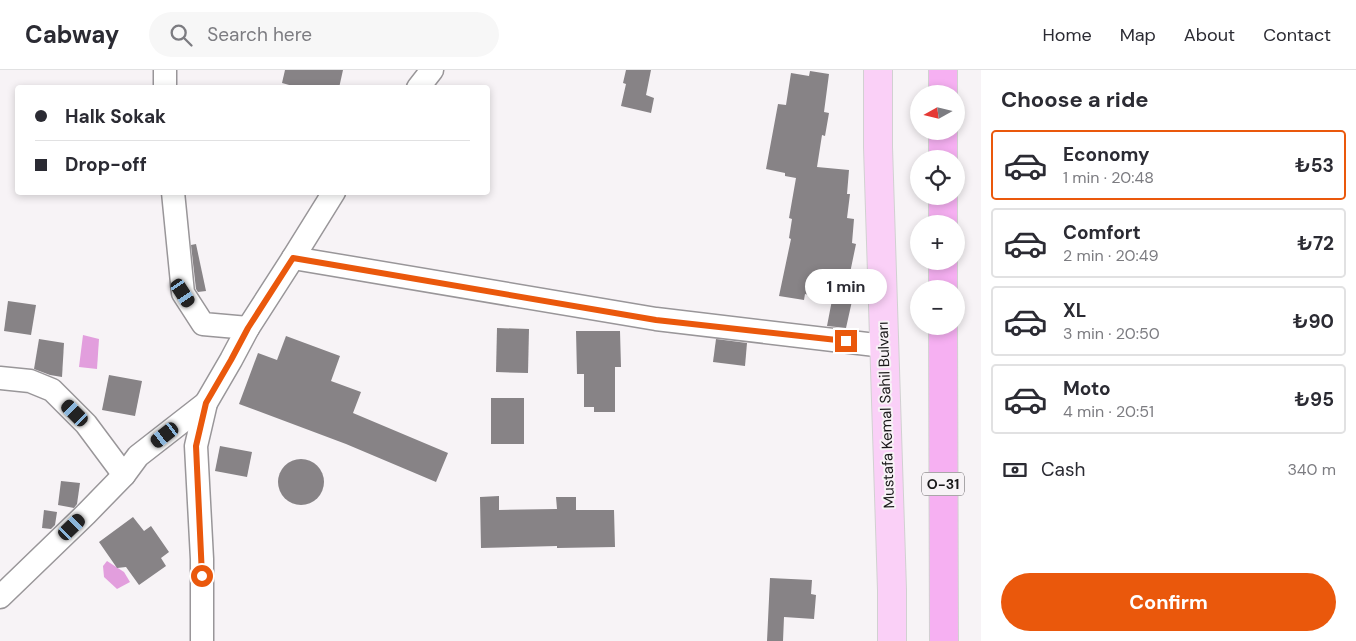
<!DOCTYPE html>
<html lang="en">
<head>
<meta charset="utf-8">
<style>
  :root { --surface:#fff; --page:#f7f7f7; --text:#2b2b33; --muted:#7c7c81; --line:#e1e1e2; --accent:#ea580c }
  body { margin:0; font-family:"DM Sans",sans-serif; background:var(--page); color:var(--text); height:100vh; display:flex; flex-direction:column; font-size:19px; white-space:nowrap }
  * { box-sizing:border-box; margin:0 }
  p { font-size:16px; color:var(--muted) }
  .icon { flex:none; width:28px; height:28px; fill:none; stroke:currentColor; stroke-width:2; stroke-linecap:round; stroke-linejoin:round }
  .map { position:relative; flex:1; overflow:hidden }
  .panel { display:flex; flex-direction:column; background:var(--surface); width:375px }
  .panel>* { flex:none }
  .banner { position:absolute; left:15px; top:15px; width:475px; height:110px; border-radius:5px; box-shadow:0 2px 8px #0003; display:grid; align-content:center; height:110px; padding:0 20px; background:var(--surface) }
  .needle { width:32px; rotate:262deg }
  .fabs { position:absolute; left:910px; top:15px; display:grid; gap:10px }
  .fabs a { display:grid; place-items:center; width:55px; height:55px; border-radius:50%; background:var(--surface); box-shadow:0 2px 8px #0003; font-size:25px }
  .end { position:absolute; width:22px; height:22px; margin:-11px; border:6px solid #ea580c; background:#fff; box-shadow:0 0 0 2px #fff }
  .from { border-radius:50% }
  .bubble { position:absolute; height:35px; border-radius:18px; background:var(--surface); box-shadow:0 2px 8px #0003; font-size:16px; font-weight:700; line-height:35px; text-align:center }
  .car { position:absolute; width:15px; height:30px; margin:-15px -8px; border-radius:6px; box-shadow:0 0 4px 1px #0007; background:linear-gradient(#222 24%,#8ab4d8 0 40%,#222 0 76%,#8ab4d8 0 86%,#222 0) }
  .banner b { display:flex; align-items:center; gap:18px; height:48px; font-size:19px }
  .banner b+b { border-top:1px solid var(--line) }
  .banner i { width:12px; height:12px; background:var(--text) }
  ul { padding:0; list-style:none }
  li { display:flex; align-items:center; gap:15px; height:70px; margin:0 10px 8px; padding:0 10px; border:2px solid var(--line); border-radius:5px }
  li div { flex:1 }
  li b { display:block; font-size:19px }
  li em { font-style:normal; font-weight:700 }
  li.current { border-color:var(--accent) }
  li>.icon { width:45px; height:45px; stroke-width:1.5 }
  h2 { padding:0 20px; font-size:22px; line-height:60px }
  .pay { display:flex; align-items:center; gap:12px; height:55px; padding:0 20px; font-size:19px }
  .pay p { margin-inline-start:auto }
  .action { display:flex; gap:10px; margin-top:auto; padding:10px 20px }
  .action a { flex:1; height:58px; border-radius:30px; background:var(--accent); color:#fff; font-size:20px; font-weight:700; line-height:58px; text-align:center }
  header { display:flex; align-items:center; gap:30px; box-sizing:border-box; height:70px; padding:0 25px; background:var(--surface); border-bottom:1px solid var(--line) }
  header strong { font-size:24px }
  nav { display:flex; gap:28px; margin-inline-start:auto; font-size:18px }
  .search { width:350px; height:45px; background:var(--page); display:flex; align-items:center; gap:12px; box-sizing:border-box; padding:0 18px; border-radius:28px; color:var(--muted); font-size:19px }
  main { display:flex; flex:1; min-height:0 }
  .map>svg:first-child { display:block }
</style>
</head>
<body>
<header>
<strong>Cabway</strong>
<div class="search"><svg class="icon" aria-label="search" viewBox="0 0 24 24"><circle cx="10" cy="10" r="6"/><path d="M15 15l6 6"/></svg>Search here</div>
<nav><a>Home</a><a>Map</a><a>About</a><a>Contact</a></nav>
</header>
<main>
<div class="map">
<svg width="981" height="571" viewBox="0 0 981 571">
  <rect width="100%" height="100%" fill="#f7f3f6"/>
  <g fill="#e29edd">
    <path d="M 83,265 L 99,269 L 97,299 L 79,297 Z"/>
    <path d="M 107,491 L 124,502 L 130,512 L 117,519 L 104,507 L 103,496 Z"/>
  </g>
  <g fill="#878386">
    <path d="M 285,0 L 343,0 L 339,18 L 300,18 L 282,13 Z"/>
    <path d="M 626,0 L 651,0 L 646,25 L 654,28 L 651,43 L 621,36 L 626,14 L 623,13 Z"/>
    <path d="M 810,1 L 829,4 L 824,42 L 829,43 L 825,66 L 822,65 L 817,97 L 849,100 L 847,124 L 850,124 L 847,148 L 854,149 L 852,173 L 856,174 L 850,203 L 858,204 L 846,258 L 827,256 L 832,230 L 805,224 L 804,230 L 779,226 L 791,169 L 789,168 L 792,149 L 789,148 L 796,108 L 785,106 L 785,103 L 766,99 L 778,34 L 786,35 L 791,3 L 809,6 Z"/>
    <path d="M 196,174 L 206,221 L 198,222 L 196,219 L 191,175 Z"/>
    <path d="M 8,231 L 36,235 L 31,265 L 4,261 Z"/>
    <path d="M 497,258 L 529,259 L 528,303 L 496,302 Z"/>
    <path d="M 576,261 L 620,261 L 621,297 L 615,297 L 615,342 L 594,342 L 594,337 L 584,337 L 584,304 L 577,304 Z"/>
    <path d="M 286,266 L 340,286 L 331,311 L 361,322 L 353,343 L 448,383 L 436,412 L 346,374 L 239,334 L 258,283 L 277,290 Z"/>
    <path d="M 39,269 L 64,273 L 62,307 L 50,305 L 34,299 Z"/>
    <path d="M 716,269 L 747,273 L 745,296 L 713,292 Z"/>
    <path d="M 109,305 L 142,311 L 135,346 L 102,340 Z"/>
    <rect x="491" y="328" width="33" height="46"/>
    <path d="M 220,376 L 252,382 L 247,407 L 215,401 Z"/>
    <circle cx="301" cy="412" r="23"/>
    <path d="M 61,411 L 80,413 L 77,434 L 74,438 L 58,435 Z"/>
    <path d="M 499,426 L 499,440 L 557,439 L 556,427 L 576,427 L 576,440 L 614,440 L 615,477 L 557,478 L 557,476 L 481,478 L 480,427 Z"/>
    <path d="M 44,440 L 57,442 L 55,455 L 51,459 L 42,458 Z"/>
    <path d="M 133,447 L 144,461 L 151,456 L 169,482 L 161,488 L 166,496 L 139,515 L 126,497 L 117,498 L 99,472 Z"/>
    <path d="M 770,508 L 812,510 L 811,524 L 816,525 L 814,549 L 784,547 L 783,571 L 767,571 Z"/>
  </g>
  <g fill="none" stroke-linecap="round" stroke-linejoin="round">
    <defs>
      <g id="minor">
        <path d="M 165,0 L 165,18"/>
        <path d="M 418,18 L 432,0"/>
        <path d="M 173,122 L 183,223 L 203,254 L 248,258"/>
        <path d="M 293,188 L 656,249 L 884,276"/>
        <path d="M 0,308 L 30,311 L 52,320 L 86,354 L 124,405"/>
        <path d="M 0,527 L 86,444 L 124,405 L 138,386 L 206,333"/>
        <path d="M 202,571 L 202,489 L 196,376 L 206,333 L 231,290 L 248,258 L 293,188 L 334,122"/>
      </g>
      <path id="major" d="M 878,0 L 878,77 L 892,520 L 892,571"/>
      <g id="highway">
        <path d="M 943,24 L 943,0"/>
        <path d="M 943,89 L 943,61"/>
        <path d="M 943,154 L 943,126"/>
        <path d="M 943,219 L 943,191"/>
        <path d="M 943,256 L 944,571"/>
      </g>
    </defs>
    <use href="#minor" stroke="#999699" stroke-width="25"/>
    <use href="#major" stroke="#d1d1d1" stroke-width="30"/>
    <use href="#highway" stroke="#d1d1d1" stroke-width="30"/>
    <use href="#minor" stroke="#fff" stroke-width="22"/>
    <use href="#major" stroke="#fad0f7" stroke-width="28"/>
    <use href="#highway" stroke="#f6b0f2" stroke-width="28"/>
  </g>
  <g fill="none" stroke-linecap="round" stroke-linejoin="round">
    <path stroke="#ea580c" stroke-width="6" d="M 202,506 L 196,376 L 206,333 L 231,290 L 248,258 L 293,188 L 656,250 L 846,271"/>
  </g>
  <g text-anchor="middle" stroke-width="4" stroke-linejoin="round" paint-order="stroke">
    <rect fill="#f7f3f6" stroke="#5c5a5c" stroke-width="1" x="922" y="402.5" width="42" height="23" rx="4"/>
    <g font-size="14" font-weight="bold" fill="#1a191a">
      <text x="943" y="419">O-31</text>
    </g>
    <g font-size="15" fill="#1a191a" stroke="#f7f3f6">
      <text transform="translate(886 345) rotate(-92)" y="5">Mustafa Kemal Sahil Bulvarı</text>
    </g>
  </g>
</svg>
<div class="fabs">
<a><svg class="needle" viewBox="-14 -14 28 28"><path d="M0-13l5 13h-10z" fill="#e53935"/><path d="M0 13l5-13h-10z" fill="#7c7c81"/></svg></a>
<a><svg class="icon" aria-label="locate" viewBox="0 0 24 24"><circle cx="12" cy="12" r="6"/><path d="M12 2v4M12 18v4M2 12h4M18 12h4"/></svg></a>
<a>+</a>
<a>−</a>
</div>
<i class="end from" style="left:202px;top:506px"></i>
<i class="end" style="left:846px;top:271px"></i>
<div class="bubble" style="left:805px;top:199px;width:82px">1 min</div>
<i class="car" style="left:183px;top:223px;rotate:147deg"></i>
<i class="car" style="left:75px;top:343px;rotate:315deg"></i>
<i class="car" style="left:165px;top:365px;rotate:232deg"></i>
<i class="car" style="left:72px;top:457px;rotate:46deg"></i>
<div class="banner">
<b><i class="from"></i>Halk Sokak</b>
<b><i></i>Drop-off</b>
</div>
</div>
<section class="panel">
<h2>Choose a ride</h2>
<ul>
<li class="current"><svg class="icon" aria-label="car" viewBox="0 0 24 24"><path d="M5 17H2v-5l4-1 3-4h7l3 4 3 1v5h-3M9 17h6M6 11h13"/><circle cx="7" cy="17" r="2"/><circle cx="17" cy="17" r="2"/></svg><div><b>Economy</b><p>1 min · 20:48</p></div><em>₺53</em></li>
<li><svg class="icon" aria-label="car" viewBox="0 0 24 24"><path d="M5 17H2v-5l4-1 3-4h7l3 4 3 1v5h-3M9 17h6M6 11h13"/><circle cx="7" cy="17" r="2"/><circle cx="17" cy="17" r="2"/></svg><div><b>Comfort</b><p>2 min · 20:49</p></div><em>₺72</em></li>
<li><svg class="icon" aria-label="car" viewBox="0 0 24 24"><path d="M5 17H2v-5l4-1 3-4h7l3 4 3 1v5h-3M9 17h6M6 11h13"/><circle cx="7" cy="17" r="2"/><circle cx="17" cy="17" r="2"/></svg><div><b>XL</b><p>3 min · 20:50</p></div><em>₺90</em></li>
<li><svg class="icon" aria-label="car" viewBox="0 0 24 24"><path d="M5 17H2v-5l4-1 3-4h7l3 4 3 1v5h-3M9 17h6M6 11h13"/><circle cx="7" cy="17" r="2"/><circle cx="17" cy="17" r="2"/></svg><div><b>Moto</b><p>4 min · 20:51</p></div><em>₺95</em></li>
</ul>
<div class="pay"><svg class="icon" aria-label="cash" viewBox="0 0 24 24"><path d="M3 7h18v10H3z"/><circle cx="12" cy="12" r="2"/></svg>Cash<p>340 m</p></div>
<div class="action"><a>Confirm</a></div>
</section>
</main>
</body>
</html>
